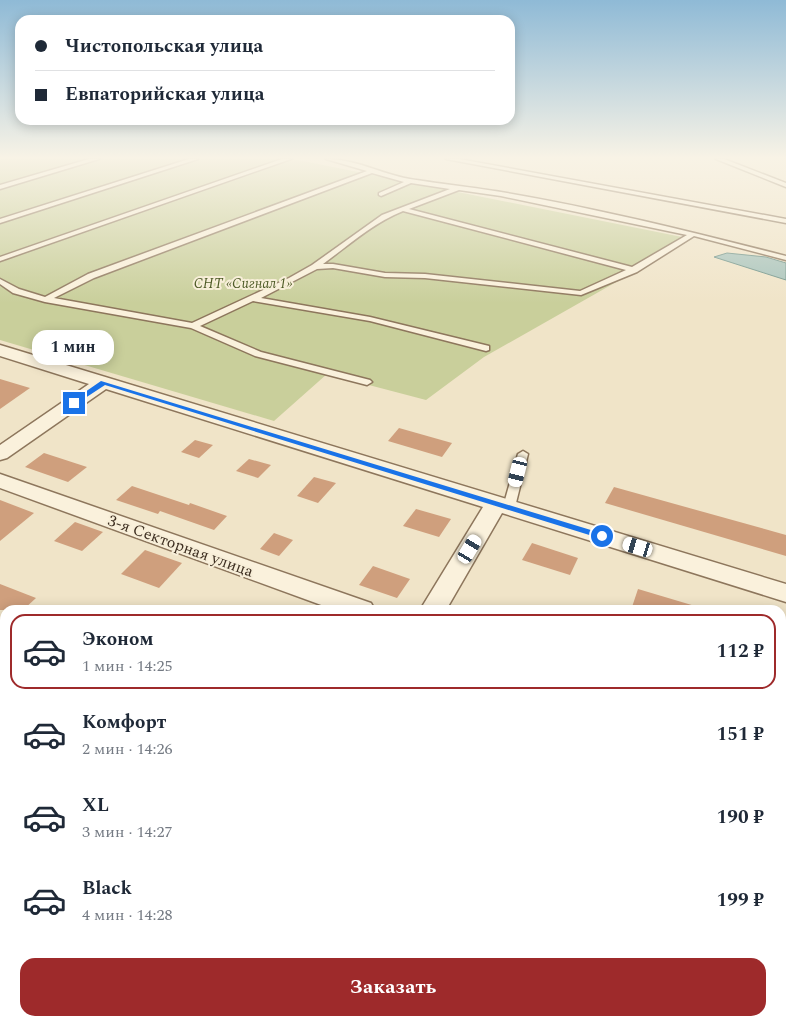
<!DOCTYPE html>
<html lang="ru">
<head>
<meta charset="utf-8">
<style>
  :root { --surface:#fff; --page:#f6f6f7; --text:#1f2937; --muted:#747a83; --line:#e0e1e3; --accent:#9e2a2b }
  body { margin:0; font-family:Spectral,serif; background:var(--page); color:var(--text); height:100vh; display:flex; flex-direction:column; font-size:19px; white-space:nowrap }
  * { box-sizing:border-box; margin:0 }
  p { font-size:16px; color:var(--muted) }
  .icon { flex:none; width:28px; height:28px; fill:none; stroke:currentColor; stroke-width:2; stroke-linecap:round; stroke-linejoin:round }
  .map { position:relative; flex:1; overflow:hidden }
  .sheet { position:absolute; left:0px; top:605px; width:786px; height:421px; display:flex; flex-direction:column; background:var(--surface); border-radius:15px 15px 0 0; box-shadow:0 2px 12px #0003 }
  .sheet>* { flex:none }
  .hud { position:absolute; left:15px; top:15px; width:500px; height:110px; border-radius:15px; box-shadow:0 2px 12px #0003; display:grid; align-content:center; height:110px; padding:0 20px; background:var(--surface) }
  .end { position:absolute; width:22px; height:22px; margin:-11px; border:6px solid #1a73e8; background:#fff; box-shadow:0 0 0 2px #fff }
  .from { border-radius:50% }
  .bubble { position:absolute; height:35px; border-radius:15px; background:var(--surface); box-shadow:0 2px 12px #0003; font-size:16px; font-weight:700; line-height:35px; text-align:center }
  .car { position:absolute; width:15px; height:30px; margin:-15px -8px; border-radius:6px; box-shadow:0 0 4px 1px #0007; background:linear-gradient(#fff 24%,#345 0 40%,#fff 0 76%,#345 0 86%,#fff 0) }
  .hud b { display:flex; align-items:center; gap:18px; height:48px; font-size:19px }
  .hud b+b { border-top:1px solid var(--line) }
  .hud i { width:12px; height:12px; background:var(--text) }
  ul { padding:9px 0 0; list-style:none }
  li { display:flex; align-items:center; gap:15px; height:75px; margin:0 10px 8px; padding:0 10px; border:2px solid transparent; border-radius:15px }
  li div { flex:1 }
  li b { display:block; font-size:19px }
  li em { font-style:normal; font-weight:700 }
  li.current { border-color:var(--accent) }
  li>.icon { width:45px; height:45px; stroke-width:1.5 }
  .cta { display:flex; gap:10px; margin-top:auto; padding:10px 20px }
  .cta a { flex:1; height:58px; border-radius:15px; background:var(--accent); color:#fff; font-size:20px; font-weight:700; line-height:58px; text-align:center }
  .map>svg:first-child { display:block }
</style>
</head>
<body>
<div class="map">
<svg width="786" height="1026" viewBox="0 0 786 1026">
  <rect width="100%" height="100%" fill="#f0e4c8"/>
  <path fill="#c9cf9b" d="M 0,159 L 293,159 L 692,239 L 484,357 L 426,400 L 327,374 L 274,421 L 0,340 Z"/>
  <path fill="#a9c4bc" stroke="#6f938a" d="M 727,253 L 766,257 L 786,263 L 786,280 L 714,257 Z"/>
  <g fill="#cf9f7d">
    <path d="M 0,379 L 30,388 L 0,409 Z"/>
    <path d="M 399,428 L 452,443 L 442,457 L 388,441 Z"/>
    <path d="M 195,440 L 213,445 L 199,458 L 181,452 Z"/>
    <path d="M 44,453 L 87,467 L 68,482 L 25,467 Z"/>
    <path d="M 249,459 L 271,465 L 258,478 L 236,471 Z"/>
    <path d="M 314,477 L 336,483 L 318,503 L 297,496 Z"/>
    <path d="M 132,486 L 189,505 L 190,503 L 227,516 L 214,530 L 160,511 L 158,514 L 116,500 Z"/>
    <path d="M 614,487 L 786,535 L 786,556 L 605,503 Z"/>
    <path d="M 0,500 L 34,513 L 0,541 Z"/>
    <path d="M 416,509 L 451,519 L 439,537 L 403,526 Z"/>
    <path d="M 75,522 L 103,532 L 82,551 L 54,541 Z"/>
    <path d="M 274,533 L 293,540 L 279,556 L 260,549 Z"/>
    <path d="M 532,543 L 578,558 L 570,575 L 522,560 Z"/>
    <path d="M 145,550 L 182,563 L 159,588 L 121,574 Z"/>
    <path d="M 373,566 L 410,579 L 397,598 L 359,585 Z"/>
    <path d="M 0,584 L 36,598 L 23,610 L 0,610 Z"/>
    <path d="M 638,589 L 695,606 L 695,610 L 631,610 Z"/>
  </g>
  <g fill="none" stroke-linecap="round" stroke-linejoin="round">
    <defs>
      <g id="service">
        <path d="M 89,159 L 99,159 L 0,189 L 0,185 Z"/>
        <path d="M 189,159 L 198,159 L 0,223 L 0,219 Z"/>
        <path d="M 282,159 L 291,159 L 0,261 L 0,257 Z"/>
        <path d="M 326,159 C 356,159 381,174 410,179 C 440,184 471,187 501,192 C 596,208 692,232 786,256 L 786,260 L 694,236 L 637,272 L 581,295 L 425,278 L 385,277 L 333,268 L 317,269 L 261,298 L 370,317 L 489,346 L 489,350 L 486,351 L 370,321 L 253,301 L 200,326 L 261,352 L 370,380 L 372,382 L 367,385 L 255,356 L 191,328 L 45,302 L 13,293 L 0,284 L 0,279 L 19,289 L 45,297 L 88,274 L 367,171 ZM 372,173 L 404,182 L 379,193 L 379,195 L 381,196 L 411,183 L 450,189 L 382,215 L 312,265 L 289,278 L 192,323 L 54,298 L 94,278 ZM 459,190 L 501,196 L 687,235 L 632,267 L 409,209 ZM 403,211 L 626,270 L 580,291 L 425,274 L 385,273 L 333,264 L 323,264 C 349,245 373,223 403,211 Z"/>
        <path d="M 446,159 L 459,159 L 786,219 L 786,223 Z"/>
        <path d="M 716,159 L 724,159 L 786,183 L 786,187 Z"/>
        <path d="M 523,451 L 528,454 L 515,507 L 509,511 L 505,510 L 503,507 L 518,454 Z"/>
      </g>
      <g id="minor">
        <path d="M 0,345 L 786,584 L 786,602 L 502,513 L 446,610 L 420,610 L 483,507 L 106,389 L 7,458 L 0,460 L 0,445 L 89,384 L 0,356 Z"/>
        <path d="M 0,474 L 371,603 L 375,610 L 335,610 L 0,488 Z"/>
        <path d="M 0,631 L 5,633 L 5,653 L 0,651 Z"/>
        <path d="M 786,751 L 786,810 L 781,812 L 781,753 Z"/>
        <path d="M 0,888 L 5,890 L 5,925 L 0,923 Z"/>
        <path d="M 186,1021 L 230,1021 L 232,1026 L 188,1026 Z"/>
        <rect x="731" y="1021" width="38" height="5"/>
      </g>
    </defs>
    <use href="#service" stroke="#8d765c" stroke-width="3"/>
    <use href="#minor" stroke="#8d765c" stroke-width="3"/>
    <use href="#service" fill="#faf1dc" fill-rule="evenodd"/>
    <use href="#minor" fill="#faf1dc" fill-rule="evenodd"/>
  </g>
  <linearGradient id="sky" x2="0" y2="1"><stop stop-color="#8fbad6"/><stop offset="0.52" stop-color="#f8f3e6"/><stop offset="1" stop-color="#f8f3e6" stop-opacity="0"/></linearGradient>
  <rect width="786" height="303" fill="url(#sky)"/>
  <path fill="#1a73e8" d="M 101,381 L 604,534 L 606,536 L 602,539 L 599,538 L 105,385 L 76,404 L 72,404 L 72,401 Z"/>
  <g text-anchor="middle" stroke-width="4" stroke-linejoin="round" paint-order="stroke">
    <g font-size="14" font-style="italic" fill="#4d5a26" stroke="#f7eed8">
      <text x="243" y="288">СНТ «Сигнал 1»</text>
    </g>
    <g font-size="16" fill="#3d2e20" stroke="#f7eed8">
      <text transform="translate(181 545) rotate(20)" y="6">3-я Секторная улица</text>
    </g>
  </g>
</svg>
<i class="end from" style="left:602px;top:536px"></i>
<i class="end" style="left:74px;top:403px"></i>
<div class="bubble" style="left:32px;top:330px;width:82px">1 мин</div>
<i class="car" style="left:518px;top:472px;rotate:194deg"></i>
<i class="car" style="left:638px;top:547px;rotate:287deg"></i>
<i class="car" style="left:470px;top:549px;rotate:31deg"></i>
<div class="hud">
<b><i class="from"></i>Чистопольская улица</b>
<b><i></i>Евпаторийская улица</b>
</div>
<section class="sheet">
<ul>
<li class="current"><svg class="icon" aria-label="car" viewBox="0 0 24 24"><path d="M5 17H2v-5l4-1 3-4h7l3 4 3 1v5h-3M9 17h6M6 11h13"/><circle cx="7" cy="17" r="2"/><circle cx="17" cy="17" r="2"/></svg><div><b>Эконом</b><p>1 мин · 14:25</p></div><em>112 ₽</em></li>
<li><svg class="icon" aria-label="car" viewBox="0 0 24 24"><path d="M5 17H2v-5l4-1 3-4h7l3 4 3 1v5h-3M9 17h6M6 11h13"/><circle cx="7" cy="17" r="2"/><circle cx="17" cy="17" r="2"/></svg><div><b>Комфорт</b><p>2 мин · 14:26</p></div><em>151 ₽</em></li>
<li><svg class="icon" aria-label="car" viewBox="0 0 24 24"><path d="M5 17H2v-5l4-1 3-4h7l3 4 3 1v5h-3M9 17h6M6 11h13"/><circle cx="7" cy="17" r="2"/><circle cx="17" cy="17" r="2"/></svg><div><b>XL</b><p>3 мин · 14:27</p></div><em>190 ₽</em></li>
<li><svg class="icon" aria-label="car" viewBox="0 0 24 24"><path d="M5 17H2v-5l4-1 3-4h7l3 4 3 1v5h-3M9 17h6M6 11h13"/><circle cx="7" cy="17" r="2"/><circle cx="17" cy="17" r="2"/></svg><div><b>Black</b><p>4 мин · 14:28</p></div><em>199 ₽</em></li>
</ul>
<div class="cta"><a>Заказать</a></div>
</section>
</div>
</body>
</html>
